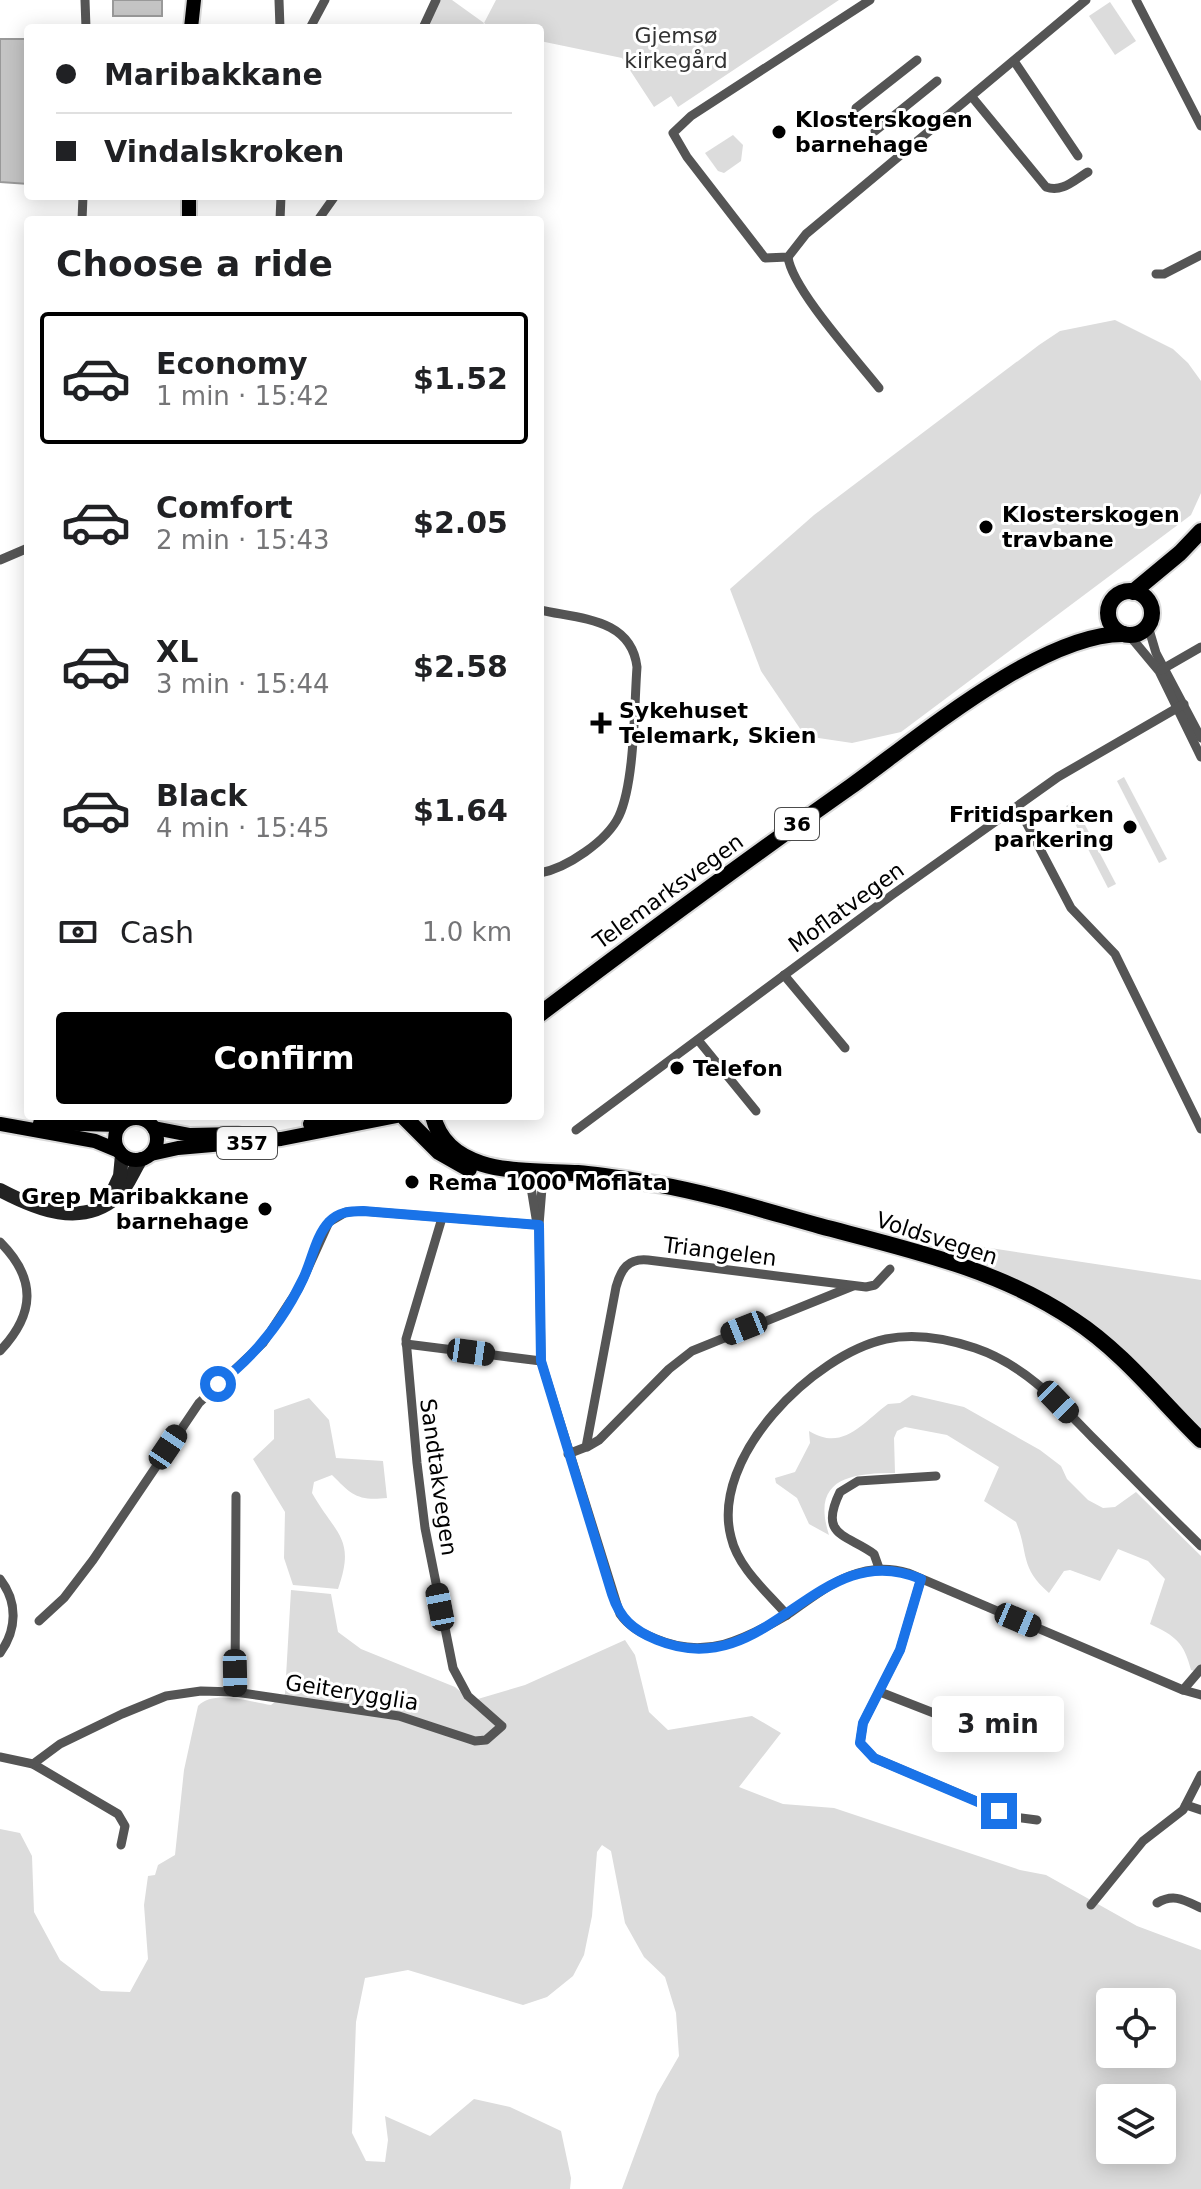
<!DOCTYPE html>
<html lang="en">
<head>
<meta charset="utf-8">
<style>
  :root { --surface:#fff; --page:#f2f2f2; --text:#202124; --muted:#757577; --line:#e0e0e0; --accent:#000 }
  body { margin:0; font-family:"DejaVu Sans",sans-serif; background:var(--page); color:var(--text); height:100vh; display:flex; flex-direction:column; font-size:30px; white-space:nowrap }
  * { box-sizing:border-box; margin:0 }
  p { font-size:26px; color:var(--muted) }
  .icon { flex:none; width:44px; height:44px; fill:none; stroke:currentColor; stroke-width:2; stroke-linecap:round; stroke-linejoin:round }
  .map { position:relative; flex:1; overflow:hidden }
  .panel { position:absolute; left:24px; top:216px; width:520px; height:904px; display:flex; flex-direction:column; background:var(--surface); border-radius:8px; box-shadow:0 4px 20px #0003 }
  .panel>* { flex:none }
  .hud { position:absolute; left:24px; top:24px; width:520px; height:176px; border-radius:8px; box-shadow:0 4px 20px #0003; display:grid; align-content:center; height:176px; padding:0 32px; background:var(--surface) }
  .buttons { position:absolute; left:1096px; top:1988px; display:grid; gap:16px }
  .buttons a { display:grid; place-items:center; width:80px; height:80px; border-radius:8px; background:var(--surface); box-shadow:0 4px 20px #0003; font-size:40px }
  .end { position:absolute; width:36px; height:36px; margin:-18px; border:10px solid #1a73e8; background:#fff; box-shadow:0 0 0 4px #fff }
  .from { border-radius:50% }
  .bubble { position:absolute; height:56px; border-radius:8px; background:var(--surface); box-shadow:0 4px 20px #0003; font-size:26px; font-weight:700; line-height:56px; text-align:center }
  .car { position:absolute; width:24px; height:48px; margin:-24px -12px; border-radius:10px; box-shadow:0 0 6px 2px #0007; background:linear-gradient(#222 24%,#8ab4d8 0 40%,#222 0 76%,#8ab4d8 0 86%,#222 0) }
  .hud b { display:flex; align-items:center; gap:28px; height:76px; font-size:30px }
  .hud b+b { border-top:2px solid var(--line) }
  .hud i { width:20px; height:20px; background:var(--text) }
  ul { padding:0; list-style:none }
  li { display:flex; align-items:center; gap:24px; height:132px; margin:0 16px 12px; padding:0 16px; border:4px solid transparent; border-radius:8px }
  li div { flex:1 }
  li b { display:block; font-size:30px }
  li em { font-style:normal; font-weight:700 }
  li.current { border-color:var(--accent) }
  li>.icon { width:72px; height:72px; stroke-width:1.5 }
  h2 { padding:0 32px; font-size:36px; line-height:96px }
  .pay { display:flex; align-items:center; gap:20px; height:88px; padding:0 32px; font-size:30px }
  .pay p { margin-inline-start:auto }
  .action { display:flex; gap:16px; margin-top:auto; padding:16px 32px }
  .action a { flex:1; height:92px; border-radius:8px; background:var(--accent); color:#fff; font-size:32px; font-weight:700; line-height:92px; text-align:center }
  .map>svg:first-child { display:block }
</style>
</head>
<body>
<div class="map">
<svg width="1201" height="2189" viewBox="0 0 1201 2189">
  <rect width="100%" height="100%" fill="#fff"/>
  <g fill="#dcdcdc" fill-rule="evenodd">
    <path d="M 440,0 L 452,0 L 484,23 L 496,0 L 839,0 L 678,107 L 671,96 L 654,107 L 622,58 L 540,41 L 540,28 L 491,28 L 484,23 L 481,28 L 427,28 Z"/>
    <path d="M 1110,2 L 1136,41 L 1115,55 L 1089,16 Z"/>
    <path d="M 733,135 L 743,145 L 741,161 L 724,173 L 718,171 L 705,153 Z"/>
    <path d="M 1115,320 L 1173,349 L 1188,363 L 1201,381 L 1201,493 L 1191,515 L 901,732 L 852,743 L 805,736 L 761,671 L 730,589 L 814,515 L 1039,345 L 1060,331 Z"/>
    <path d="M 1124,777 L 1167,859 L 1159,863 L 1117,781 Z"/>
    <path d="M 1073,802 L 1116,884 L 1108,888 L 1066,806 Z"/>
    <path d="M 977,1246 L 1201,1280 L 1201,1449 L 1106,1352 L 1049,1311 L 972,1275 Z"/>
    <path d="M 912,1395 L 964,1407 L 1040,1450 L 1061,1466 L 1067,1479 L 1088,1500 L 1103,1508 L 1115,1507 L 1136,1492 L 1201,1556 L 1201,1673 L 1191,1670 C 1184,1642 1175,1636 1150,1624 L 1165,1579 L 1148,1561 L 1118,1549 L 1100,1581 L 1070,1570 L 1064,1571 L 1049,1593 C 1019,1567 1029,1553 1016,1522 L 984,1501 L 999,1467 L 947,1435 L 905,1427 L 897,1431 L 894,1438 L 895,1473 C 849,1473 811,1479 829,1535 L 809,1524 L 797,1498 L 776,1483 L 775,1478 L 795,1472 L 810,1443 L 809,1431 C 843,1452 862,1423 888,1404 L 900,1403 Z"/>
    <path d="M 309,1398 L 329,1420 L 336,1458 L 383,1461 L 387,1498 C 357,1501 352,1495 332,1475 L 314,1482 L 312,1493 C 336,1535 356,1538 338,1589 L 293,1585 L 284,1558 L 285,1512 L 253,1459 L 274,1439 L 274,1410 Z"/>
    <path d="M 291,1590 L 331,1594 L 338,1632 L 361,1649 L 455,1687 L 471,1701 L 525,1685 L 625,1640 L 635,1655 L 649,1712 L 668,1730 L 752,1716 L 781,1733 L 739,1787 L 783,1804 L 834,1808 L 1020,1870 L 1046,1875 L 1137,1926 L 1201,1950 L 1201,2189 L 622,2189 L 657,2094 L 679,2056 L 676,2013 L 665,1977 L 644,1957 L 625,1923 L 611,1851 L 602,1845 L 597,1852 L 592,1916 L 584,1955 L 573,1976 L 547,1997 L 523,2005 L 408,1970 L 365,1978 L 356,2022 L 352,2133 L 366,2161 L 385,2162 L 388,2140 L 385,2116 L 430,2136 L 474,2099 L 510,2107 L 561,2131 L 571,2178 L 570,2189 L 0,2189 L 0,1829 L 20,1833 L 32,1856 L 34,1912 L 60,1960 L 101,1991 L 130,1992 L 148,1959 L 144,1905 L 148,1876 L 155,1875 L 158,1865 L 175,1855 L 184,1770 L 198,1706 C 214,1689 250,1702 271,1705 L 285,1694 ZM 1110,2002 L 1162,2002 L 1162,2054 L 1110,2054 ZM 1110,2098 L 1162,2098 L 1162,2150 L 1110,2150 Z"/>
  </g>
  <g fill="#c4c4c4" stroke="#999" stroke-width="2">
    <rect x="113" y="0" width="49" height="16"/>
    <path d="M 0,39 L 28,39 L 28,184 L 0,182 Z"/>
  </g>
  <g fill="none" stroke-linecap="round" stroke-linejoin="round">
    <defs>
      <g id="primary">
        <path d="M 191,28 L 194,0"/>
        <path d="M 189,220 L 189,196"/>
        <circle cx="136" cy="1139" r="21"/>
        <path d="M 40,1123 L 120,1125"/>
        <path d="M 0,1124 L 95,1141 L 119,1151"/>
        <path d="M 310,1124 L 345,1116"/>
        <path d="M 154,1128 L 190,1135 L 238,1134"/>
        <path d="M 151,1154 L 178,1148 L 281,1139 L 397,1116"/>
      </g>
      <g id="highway">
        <circle cx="1130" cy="613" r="22"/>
        <path d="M 1133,592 L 1180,553 L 1201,531"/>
        <path d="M 540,1014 C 642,937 745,861 850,787 C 917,739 1040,634 1123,634"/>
        <path d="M 433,1116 C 448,1178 530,1170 578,1173 C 604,1175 631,1180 656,1184 C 712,1194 766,1211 820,1226 C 907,1249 999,1269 1074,1320 C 1123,1352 1160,1400 1201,1440"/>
        <path d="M 405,1118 L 439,1152 L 469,1169"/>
      </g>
    </defs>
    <use href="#primary" stroke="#dbdbdb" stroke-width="18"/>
    <use href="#highway" stroke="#dbdbdb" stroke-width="20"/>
    <g stroke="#555" stroke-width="9">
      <path d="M 85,0 L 86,28"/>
      <path d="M 279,0 L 280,28"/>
      <path d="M 870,0 L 691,116 L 673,133 L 687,157 L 765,258 L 788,257 L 806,234 L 1086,0"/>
      <path d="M 1136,0 L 1201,126"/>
      <path d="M 310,28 L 325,0"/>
      <path d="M 423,28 L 436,0"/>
      <path d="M 1014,61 L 1078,156"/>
      <path d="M 972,97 L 1046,187 C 1062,193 1074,180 1088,172"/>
      <path d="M 856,108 L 917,60"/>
      <path d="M 875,131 L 937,81"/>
      <path d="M 82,220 L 83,196"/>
      <path d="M 280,220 L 281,196"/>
      <path d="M 318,220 L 335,196"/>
      <path d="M 788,257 C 792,289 857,360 879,388"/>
      <path d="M 1156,274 L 1164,274 L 1201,255"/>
      <path d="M 0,560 L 28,548"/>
      <path d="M 540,610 C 580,619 631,618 637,667 C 634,707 635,781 619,816 C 607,841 567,868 540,873"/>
      <path d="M 1148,626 L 1156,653 L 1201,738"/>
      <path d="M 1129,635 L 1159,671 L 1201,757"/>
      <path d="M 1161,670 L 1201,647"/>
      <path d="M 1018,807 L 1071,908 L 1115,954 L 1201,1129"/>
      <path d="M 784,975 L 845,1048"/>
      <path d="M 698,1040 L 756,1111"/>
      <path d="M 576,1130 L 892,895 L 1058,777 L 1184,704"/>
      <path d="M 536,1171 L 542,1188 L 539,1225 L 541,1361 L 620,1614 C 629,1627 641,1633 656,1639 C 705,1660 744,1640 787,1615"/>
      <path d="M 536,1172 L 530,1181 L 536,1218"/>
      <path d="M 0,1242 C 37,1279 35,1314 0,1351"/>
      <path d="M 406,1344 L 541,1361"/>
      <path d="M 587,1447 L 599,1440 L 669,1369 L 692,1351 L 853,1286"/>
      <path d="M 568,1454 L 586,1447 L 616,1287 C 621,1269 628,1258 648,1260 L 866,1287 L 875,1285 L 890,1269"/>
      <path d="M 1201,1546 C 1165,1511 1130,1475 1094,1439 C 1058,1402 1025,1365 975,1348 C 948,1339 915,1333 886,1339 C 813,1355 710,1457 731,1537 C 738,1568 767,1592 787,1615 C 824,1589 860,1558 908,1573 L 1183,1690 L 1201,1669"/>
      <path d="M 879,1568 L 874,1554 C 847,1534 818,1537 840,1492 L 858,1481 L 936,1476"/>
      <path d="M 0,1579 C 18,1602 17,1630 0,1653"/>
      <path d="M 921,1579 L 900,1650 L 863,1723 L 860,1743 L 874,1758 L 1014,1817 L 1037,1820"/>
      <path d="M 39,1621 L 64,1598 L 93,1560 L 199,1403 L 263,1343 L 299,1288 L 329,1222 L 346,1212 L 363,1211 L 539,1225"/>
      <path d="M 1183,1690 L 1201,1695"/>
      <path d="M 235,1692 L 236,1496"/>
      <path d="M 880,1692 L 967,1726"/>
      <path d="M 0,1757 L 33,1764 L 118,1814 L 125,1826 L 121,1845"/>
      <path d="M 33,1764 L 60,1744 L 122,1714 L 166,1696 L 201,1691 L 235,1692 L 399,1716 L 475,1741 L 486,1740 L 502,1726 L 468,1696 L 453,1668 L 425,1528 L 417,1463 L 406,1339 L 442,1218"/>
      <path d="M 1186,1805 L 1201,1810"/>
      <path d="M 1157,1903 C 1174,1893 1184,1900 1201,1908"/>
      <path d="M 1091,1905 L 1143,1841 L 1183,1810 L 1201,1775"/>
    </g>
    <g stroke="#222" stroke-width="14">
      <path d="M 0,1190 C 36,1209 81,1228 117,1197 C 128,1187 133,1171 141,1159"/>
      <path d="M 112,1193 L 120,1176 L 122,1155"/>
    </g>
    <use href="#primary" stroke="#000" stroke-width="14"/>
    <use href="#highway" stroke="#000" stroke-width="16"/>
  </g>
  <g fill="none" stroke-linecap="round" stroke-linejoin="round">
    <path stroke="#1a73e8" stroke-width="10" d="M 218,1384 C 255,1356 283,1321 303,1279 C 312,1261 315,1237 329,1222 C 338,1212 350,1211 363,1211 L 539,1225 L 541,1361 L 612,1594 C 620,1619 633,1630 657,1640 C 769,1686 816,1534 921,1579 L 900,1650 L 863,1723 L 860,1743 L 874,1758 L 999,1811"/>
  </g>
  <g fill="#000" stroke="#fff" stroke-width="3">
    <circle cx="779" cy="132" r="8"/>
    <circle cx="986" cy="527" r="8"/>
    <path d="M597 711h8v8h8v8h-8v8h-8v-8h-8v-8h8z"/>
    <circle cx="1130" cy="827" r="8"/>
    <circle cx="677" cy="1068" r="8"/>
    <circle cx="412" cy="1182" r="8"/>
    <circle cx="265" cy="1209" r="8"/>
  </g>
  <g text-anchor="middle" stroke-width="6" stroke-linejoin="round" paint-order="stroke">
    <g fill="#fff" stroke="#4c4c4c" stroke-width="2">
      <rect x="775" y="808" width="44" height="32" rx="6"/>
      <rect x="217" y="1127" width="60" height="32" rx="6"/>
    </g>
    <g font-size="20" font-weight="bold" fill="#000">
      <text x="797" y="831">36</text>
      <text x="247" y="1150">357</text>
    </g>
    <g font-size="22" fill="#333" stroke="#fff">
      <text x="676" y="43">Gjemsø<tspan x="676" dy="25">kirkegård</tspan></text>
    </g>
    <g font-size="22" font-weight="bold" fill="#000" stroke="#fff" text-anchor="start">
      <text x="795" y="127">Klosterskogen<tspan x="795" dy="25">barnehage</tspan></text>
      <text x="1002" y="522">Klosterskogen<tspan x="1002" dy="25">travbane</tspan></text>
      <text x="619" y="718">Sykehuset<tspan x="619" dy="25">Telemark, Skien</tspan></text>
      <text x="1114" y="822" text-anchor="end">Fritidsparken<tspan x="1114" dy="25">parkering</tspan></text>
      <text x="693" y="1076">Telefon</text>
      <text x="428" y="1190">Rema 1000 Moflata</text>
      <text x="249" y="1204" text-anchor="end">Grep Maribakkane<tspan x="249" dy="25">barnehage</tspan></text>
    </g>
    <g font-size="22" fill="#000" stroke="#fff">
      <text transform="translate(668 891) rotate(-36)" y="8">Telemarksvegen</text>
      <text transform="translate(846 907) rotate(-36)" y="8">Moflatvegen</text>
      <text transform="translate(937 1238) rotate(18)" y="8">Voldsvegen</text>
      <text transform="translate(720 1251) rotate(7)" y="8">Triangelen</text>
      <text transform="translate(439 1477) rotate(82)" y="8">Sandtakvegen</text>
      <text transform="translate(352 1692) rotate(9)" y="8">Geiterygglia</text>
    </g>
  </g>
</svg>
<div class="buttons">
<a><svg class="icon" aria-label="locate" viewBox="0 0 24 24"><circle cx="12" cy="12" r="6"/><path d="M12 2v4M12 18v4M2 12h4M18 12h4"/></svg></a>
<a><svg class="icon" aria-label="layers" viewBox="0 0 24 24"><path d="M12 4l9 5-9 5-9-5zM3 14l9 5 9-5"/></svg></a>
</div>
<i class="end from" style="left:218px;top:1384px"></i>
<i class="end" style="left:999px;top:1811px"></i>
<div class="bubble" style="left:932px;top:1696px;width:132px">3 min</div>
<i class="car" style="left:744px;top:1328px;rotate:248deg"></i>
<i class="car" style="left:471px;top:1352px;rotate:98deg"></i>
<i class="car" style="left:1058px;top:1402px;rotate:136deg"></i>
<i class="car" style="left:168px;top:1447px;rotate:34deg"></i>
<i class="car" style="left:440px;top:1607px;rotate:349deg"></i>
<i class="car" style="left:1018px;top:1620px;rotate:113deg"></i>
<i class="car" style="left:235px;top:1673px;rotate:179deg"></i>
<div class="hud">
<b><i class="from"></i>Maribakkane</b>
<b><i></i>Vindalskroken</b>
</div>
<section class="panel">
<h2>Choose a ride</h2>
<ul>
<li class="current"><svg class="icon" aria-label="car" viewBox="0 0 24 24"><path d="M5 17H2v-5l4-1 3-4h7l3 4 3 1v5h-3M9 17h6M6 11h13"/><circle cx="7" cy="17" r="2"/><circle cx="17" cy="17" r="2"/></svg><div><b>Economy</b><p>1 min · 15:42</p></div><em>$1.52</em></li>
<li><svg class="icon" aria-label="car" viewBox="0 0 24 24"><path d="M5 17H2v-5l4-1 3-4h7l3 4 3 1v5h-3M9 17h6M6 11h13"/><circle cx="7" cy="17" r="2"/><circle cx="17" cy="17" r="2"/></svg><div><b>Comfort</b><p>2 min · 15:43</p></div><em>$2.05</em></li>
<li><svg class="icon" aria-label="car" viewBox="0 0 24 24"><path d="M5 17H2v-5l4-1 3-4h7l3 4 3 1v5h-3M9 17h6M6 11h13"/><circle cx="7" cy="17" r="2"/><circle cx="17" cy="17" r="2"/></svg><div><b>XL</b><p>3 min · 15:44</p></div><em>$2.58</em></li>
<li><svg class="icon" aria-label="car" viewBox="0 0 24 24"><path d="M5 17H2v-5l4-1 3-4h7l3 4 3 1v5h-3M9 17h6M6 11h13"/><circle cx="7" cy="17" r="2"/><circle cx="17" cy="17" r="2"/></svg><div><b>Black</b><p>4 min · 15:45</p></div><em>$1.64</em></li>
</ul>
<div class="pay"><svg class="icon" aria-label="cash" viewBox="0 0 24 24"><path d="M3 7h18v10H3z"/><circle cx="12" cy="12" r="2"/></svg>Cash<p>1.0 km</p></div>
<div class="action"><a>Confirm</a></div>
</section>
</div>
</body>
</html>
